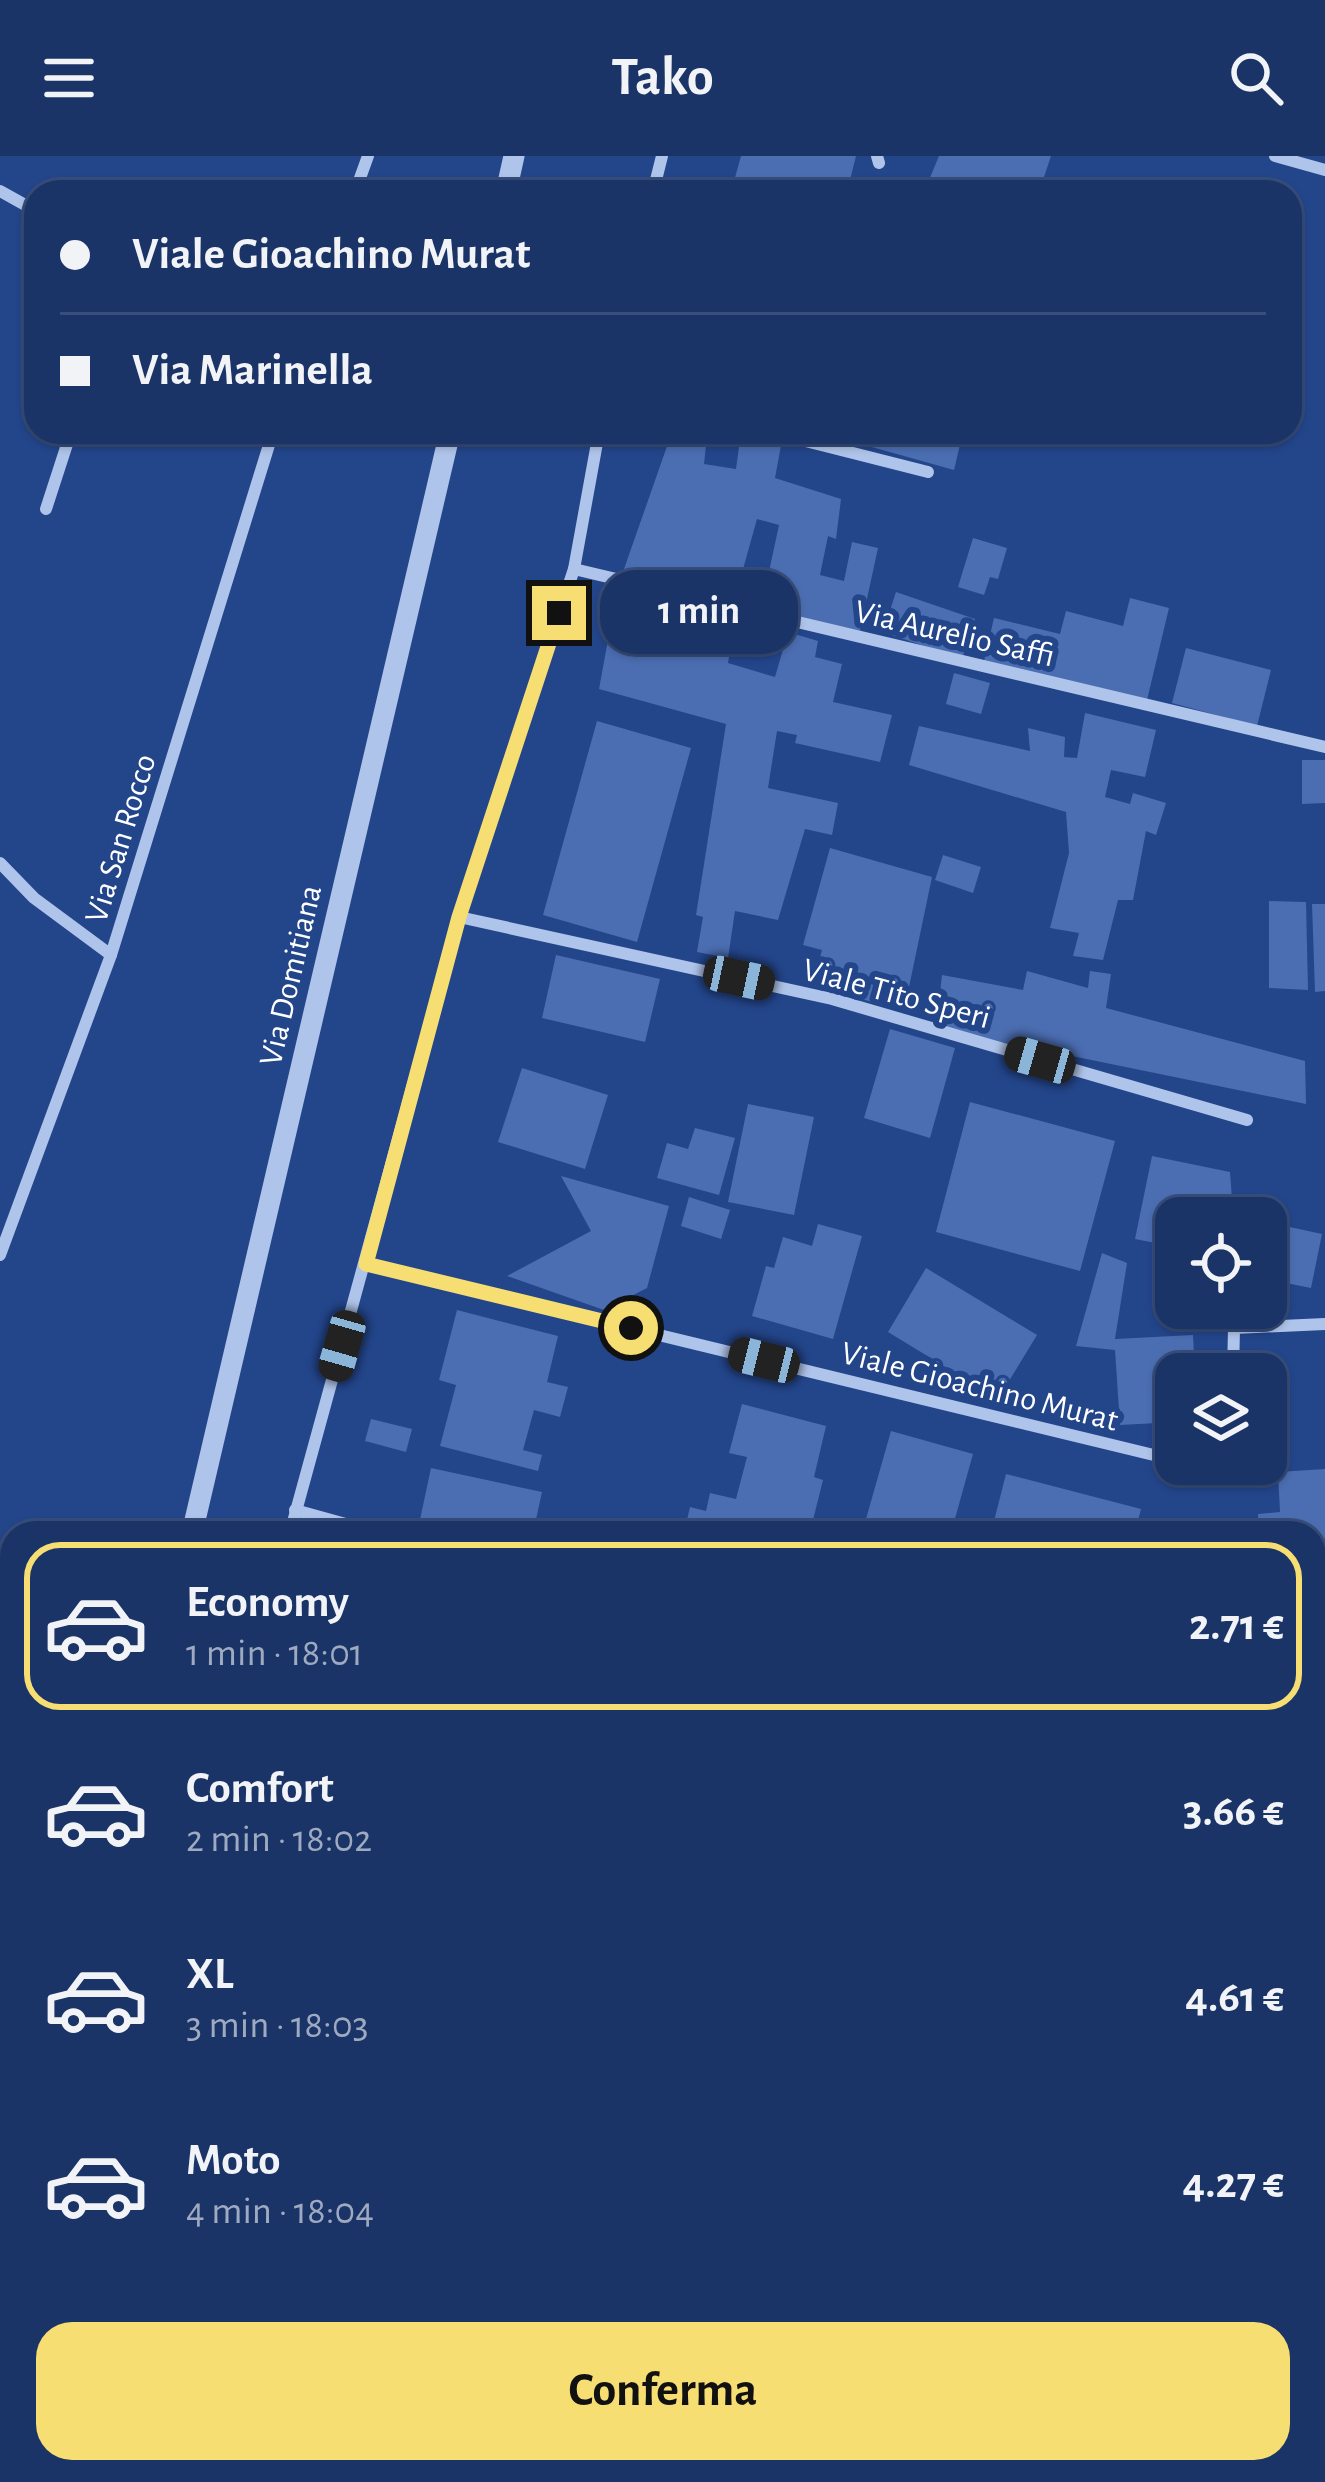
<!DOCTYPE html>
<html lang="it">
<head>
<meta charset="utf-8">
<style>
  :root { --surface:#1a3468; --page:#273f71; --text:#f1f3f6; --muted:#9faac0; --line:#384f7c; --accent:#f6de72 }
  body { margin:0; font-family:"Alegreya Sans",sans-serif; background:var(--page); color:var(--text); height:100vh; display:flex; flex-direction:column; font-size:45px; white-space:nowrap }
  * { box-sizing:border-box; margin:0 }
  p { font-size:39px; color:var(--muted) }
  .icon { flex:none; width:66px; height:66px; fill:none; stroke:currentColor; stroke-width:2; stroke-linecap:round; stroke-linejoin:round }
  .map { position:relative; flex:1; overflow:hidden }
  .side { position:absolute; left:0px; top:1365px; width:1326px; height:963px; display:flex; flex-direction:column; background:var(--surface); border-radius:36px 36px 0 0; box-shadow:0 3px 9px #0004,0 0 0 3px var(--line) }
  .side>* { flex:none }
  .hud { position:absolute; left:24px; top:24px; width:1278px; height:264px; border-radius:36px; box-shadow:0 3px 9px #0004,0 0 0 3px var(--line); display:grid; align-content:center; height:264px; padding:0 36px; background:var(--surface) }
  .tools { position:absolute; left:1155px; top:1041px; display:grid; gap:24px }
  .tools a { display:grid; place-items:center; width:132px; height:132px; border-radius:24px; background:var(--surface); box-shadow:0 3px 9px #0004,0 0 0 3px var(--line); font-size:60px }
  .end { position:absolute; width:54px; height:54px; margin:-27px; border:15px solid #f6de72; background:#111; box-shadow:0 0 0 6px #111 }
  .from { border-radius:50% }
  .bubble { position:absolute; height:84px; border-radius:36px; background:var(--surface); box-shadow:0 3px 9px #0004,0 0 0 3px var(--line); font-size:39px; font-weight:600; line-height:84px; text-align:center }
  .car { position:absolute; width:36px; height:72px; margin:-36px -18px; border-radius:15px; box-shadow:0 0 9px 3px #0007; background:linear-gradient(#222 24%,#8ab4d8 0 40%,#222 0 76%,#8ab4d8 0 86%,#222 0) }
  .hud b { display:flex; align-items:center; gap:42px; height:114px; font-size:45px }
  .hud b+b { border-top:3px solid var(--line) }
  .hud i { width:30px; height:30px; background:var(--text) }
  ul { padding:21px 0 0; list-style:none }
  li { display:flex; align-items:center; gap:36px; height:168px; margin:0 24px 18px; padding:0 12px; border:6px solid transparent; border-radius:36px }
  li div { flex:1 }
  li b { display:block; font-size:45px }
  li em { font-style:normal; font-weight:600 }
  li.selected { border-color:var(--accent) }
  li>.icon { width:108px; height:108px; stroke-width:1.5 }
  .cta { display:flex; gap:24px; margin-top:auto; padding:24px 36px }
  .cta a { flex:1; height:138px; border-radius:36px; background:var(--accent); color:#111; font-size:48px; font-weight:600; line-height:138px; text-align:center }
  header { display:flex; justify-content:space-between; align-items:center; height:156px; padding:0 36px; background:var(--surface); font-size:54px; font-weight:600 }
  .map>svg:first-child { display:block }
</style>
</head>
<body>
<header><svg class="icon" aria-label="menu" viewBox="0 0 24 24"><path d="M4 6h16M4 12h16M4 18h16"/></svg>Tako<svg class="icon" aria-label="search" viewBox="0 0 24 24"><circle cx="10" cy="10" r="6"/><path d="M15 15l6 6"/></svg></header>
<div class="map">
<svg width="1325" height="2326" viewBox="0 0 1325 2326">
  <rect width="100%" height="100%" fill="#23458a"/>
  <path fill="#3f578a" stroke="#a3bdeb" stroke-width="3" d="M 1325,2111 L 1325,2326 L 120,2326 L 162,2316 L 1314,2316 L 1314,2112 Z"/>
  <g fill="#4b6eb2">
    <path d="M 741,0 L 856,0 L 847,36 L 731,36 Z"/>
    <path d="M 939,0 L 1051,0 L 1039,36 L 958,36 L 929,24 Z"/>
    <path d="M 672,276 L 707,280 L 704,308 L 736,313 L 741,276 L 782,284 L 775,322 L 841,343 L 836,383 L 828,380 L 820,419 L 844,425 L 852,386 L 878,392 L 860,475 L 761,453 L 779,369 L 757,363 L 735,442 L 624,413 Z"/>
    <path d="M 818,276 L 963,276 L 954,314 Z"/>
    <path d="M 973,382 L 1007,392 L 998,423 L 990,421 L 984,439 L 958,431 Z"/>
    <path d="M 896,436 L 975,463 L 962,503 L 883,476 Z"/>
    <path d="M 616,440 L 735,464 L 728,507 L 775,521 L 788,476 L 818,485 L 815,501 L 842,508 L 833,546 L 892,559 L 880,606 L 795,587 L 797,579 L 777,575 L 768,632 L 838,647 L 832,679 L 805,673 L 778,764 L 735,755 L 728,802 L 697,796 L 703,761 L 696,759 L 726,568 L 599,533 Z"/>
    <path d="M 1130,442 L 1169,452 L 1147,544 L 984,505 L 994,462 L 1060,478 L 1066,455 L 1123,470 Z"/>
    <path d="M 1186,492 L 1271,514 L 1257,570 L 1172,547 Z"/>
    <path d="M 954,517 L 990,527 L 981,558 L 946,548 Z"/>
    <path d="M 1085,557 L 1156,574 L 1145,621 L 1111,614 L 1105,641 L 1130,648 L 1133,637 L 1166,647 L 1156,679 L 1146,675 L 1133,744 L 1118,744 L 1103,804 L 1073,800 L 1079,777 L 1050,772 L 1069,697 L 1066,656 L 909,609 L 919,570 L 1030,595 L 1028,572 L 1065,581 L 1064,601 L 1077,602 Z"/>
    <path d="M 597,565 L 691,592 L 637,786 L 543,759 Z"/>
    <path d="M 1302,604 L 1325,604 L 1325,647 L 1302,648 Z"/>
    <path d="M 830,692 L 932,721 L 904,855 L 812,829 L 822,794 L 803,789 Z"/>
    <path d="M 943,699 L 981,711 L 973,737 L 935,724 Z"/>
    <path d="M 1269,745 L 1306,746 L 1308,834 L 1269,832 Z"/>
    <path d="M 1312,748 L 1325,748 L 1325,835 L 1315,836 Z"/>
    <path d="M 556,799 L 660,823 L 645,886 L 542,862 Z"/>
    <path d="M 1027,815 L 1088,832 L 1090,815 L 1111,818 L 1106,852 L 1305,905 L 1306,948 L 1067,899 L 1062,905 L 936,870 L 942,819 L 1023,834 Z"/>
    <path d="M 890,873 L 955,892 L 930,982 L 864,962 Z"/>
    <path d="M 522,912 L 608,939 L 585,1013 L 498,986 Z"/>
    <path d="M 970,946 L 1115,985 L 1080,1115 L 936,1076 Z"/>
    <path d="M 748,948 L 814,961 L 794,1059 L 728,1046 Z"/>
    <path d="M 695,972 L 735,982 L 719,1039 L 657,1022 L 667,987 L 688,993 Z"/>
    <path d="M 1152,1000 L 1230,1016 L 1232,1043 L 1261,1049 L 1259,1062 L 1176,1062 L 1176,1091 L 1135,1083 Z"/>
    <path d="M 561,1020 L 669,1050 L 647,1132 L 604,1154 L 507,1120 L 591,1075 Z"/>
    <path d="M 689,1041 L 730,1054 L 721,1083 L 681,1070 Z"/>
    <path d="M 1266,1066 L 1322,1078 L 1311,1132 L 1266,1123 Z"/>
    <path d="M 818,1068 L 862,1080 L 833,1183 L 752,1160 L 766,1110 L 774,1112 L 783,1081 L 812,1090 Z"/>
    <path d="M 1102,1097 L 1127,1107 L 1115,1183 L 1193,1179 L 1195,1218 L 1176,1218 L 1176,1266 L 1120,1269 L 1115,1194 L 1076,1190 Z"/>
    <path d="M 926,1112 L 1037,1179 L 998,1243 L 888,1176 Z"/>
    <path d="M 457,1154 L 558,1180 L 547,1226 L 568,1231 L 560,1261 L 534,1254 L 523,1294 L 542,1299 L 538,1315 L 440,1290 L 456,1229 L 439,1224 Z"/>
    <path d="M 742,1248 L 826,1270 L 814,1321 L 823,1324 L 812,1368 L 801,1369 L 799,1377 L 684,1377 L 690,1351 L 706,1355 L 710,1337 L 736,1343 L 747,1301 L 729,1297 Z"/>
    <path d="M 371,1263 L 412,1273 L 406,1296 L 365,1285 Z"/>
    <path d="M 891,1275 L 973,1298 L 951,1377 L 862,1377 Z"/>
    <path d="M 431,1312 L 542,1336 L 533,1377 L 437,1377 L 418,1373 Z"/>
    <path d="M 1325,1313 L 1325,1400 L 1314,1401 L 1314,1377 L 1259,1377 L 1258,1358 L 1280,1356 L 1278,1316 Z"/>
    <path d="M 1006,1318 L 1141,1353 L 1135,1377 L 991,1377 Z"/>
    <path d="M 1315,1685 L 1325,1685 L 1325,1745 L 1319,1745 Z"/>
    <path d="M 1325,1776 L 1325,1832 L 1314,1833 L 1314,1777 Z"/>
    <path d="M 1325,1919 L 1325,1994 L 1314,1996 L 1314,1920 Z"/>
  </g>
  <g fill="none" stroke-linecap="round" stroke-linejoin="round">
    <g stroke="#afc4ea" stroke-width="12">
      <path d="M 877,0 L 879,7"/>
      <path d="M 1275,0 L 1325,14"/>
      <path d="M 0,35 L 36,55"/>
      <path d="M 355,36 L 368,0"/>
      <path d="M 653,36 L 662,0"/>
      <path d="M 770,276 L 928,316"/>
      <path d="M 46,353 L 71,276"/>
      <path d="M 574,413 L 1325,591"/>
      <path d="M 0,707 L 34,742 L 111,799"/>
      <path d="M 459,761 L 832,843 L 1247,964"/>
      <path d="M 0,1099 L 111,799 L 273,276"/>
      <path d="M 366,1108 L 1162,1301"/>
      <path d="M 1233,1218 L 1234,1172 L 1325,1168"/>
      <path d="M 1231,1316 L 1231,1308"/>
      <path d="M 295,1354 L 378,1377"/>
      <path d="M 290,1377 L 459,761 L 574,413 L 599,276"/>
      <path d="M 1314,1469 L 1325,1464"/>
      <path d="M 0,2147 L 12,2147"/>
    </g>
    <g stroke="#afc4ea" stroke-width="21">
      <path d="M 506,36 L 514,0"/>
      <path d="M 192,1377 L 450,276"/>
      <path d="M 180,2316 L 182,2326"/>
    </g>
  </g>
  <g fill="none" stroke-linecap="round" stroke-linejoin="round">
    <path stroke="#f6de72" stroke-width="15" d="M 559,457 L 459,761 L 366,1108 L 631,1172"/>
  </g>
  <g text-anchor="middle" stroke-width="12" stroke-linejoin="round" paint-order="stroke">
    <g font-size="33" fill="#fff" stroke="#23458a">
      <text transform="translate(955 476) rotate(13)" y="12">Via Aurelio Saffi</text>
      <text transform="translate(119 682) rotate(-73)" y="12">Via San Rocco</text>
      <text transform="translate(289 819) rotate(-77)" y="12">Via Domitiana</text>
      <text transform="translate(897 836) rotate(15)" y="12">Viale Tito Speri</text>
      <text transform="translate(980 1229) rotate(14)" y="12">Viale Gioachino Murat</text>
    </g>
  </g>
</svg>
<div class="tools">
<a><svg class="icon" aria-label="locate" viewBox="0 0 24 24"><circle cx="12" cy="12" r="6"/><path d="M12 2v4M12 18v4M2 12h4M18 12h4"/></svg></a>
<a><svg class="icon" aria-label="layers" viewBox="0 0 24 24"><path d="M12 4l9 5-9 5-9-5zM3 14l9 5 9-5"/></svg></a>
</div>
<i class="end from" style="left:631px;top:1172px"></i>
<i class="end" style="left:559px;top:457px"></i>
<div class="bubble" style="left:600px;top:414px;width:198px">1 min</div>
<i class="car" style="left:739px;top:822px;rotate:102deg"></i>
<i class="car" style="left:1040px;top:904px;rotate:286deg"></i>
<i class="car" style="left:342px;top:1190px;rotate:196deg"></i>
<i class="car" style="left:764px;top:1204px;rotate:284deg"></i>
<div class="hud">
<b><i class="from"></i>Viale Gioachino Murat</b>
<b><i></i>Via Marinella</b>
</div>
<section class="side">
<ul>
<li class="selected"><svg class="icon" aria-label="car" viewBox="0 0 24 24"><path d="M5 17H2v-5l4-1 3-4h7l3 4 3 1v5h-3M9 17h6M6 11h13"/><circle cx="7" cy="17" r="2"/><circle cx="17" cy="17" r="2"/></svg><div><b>Economy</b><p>1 min · 18:01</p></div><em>2.71 €</em></li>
<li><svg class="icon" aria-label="car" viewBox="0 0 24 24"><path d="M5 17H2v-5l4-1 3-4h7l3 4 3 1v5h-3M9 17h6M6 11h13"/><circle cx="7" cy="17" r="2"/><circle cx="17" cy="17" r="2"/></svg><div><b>Comfort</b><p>2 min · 18:02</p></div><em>3.66 €</em></li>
<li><svg class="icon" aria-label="car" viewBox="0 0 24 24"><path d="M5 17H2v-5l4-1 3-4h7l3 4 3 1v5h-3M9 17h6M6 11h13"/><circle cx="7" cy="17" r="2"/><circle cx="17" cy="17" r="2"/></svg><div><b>XL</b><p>3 min · 18:03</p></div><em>4.61 €</em></li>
<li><svg class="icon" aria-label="car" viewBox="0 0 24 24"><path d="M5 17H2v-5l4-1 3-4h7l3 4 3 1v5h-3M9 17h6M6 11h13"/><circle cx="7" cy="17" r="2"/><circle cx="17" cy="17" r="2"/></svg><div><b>Moto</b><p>4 min · 18:04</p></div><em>4.27 €</em></li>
</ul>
<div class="cta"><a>Conferma</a></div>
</section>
</div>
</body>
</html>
